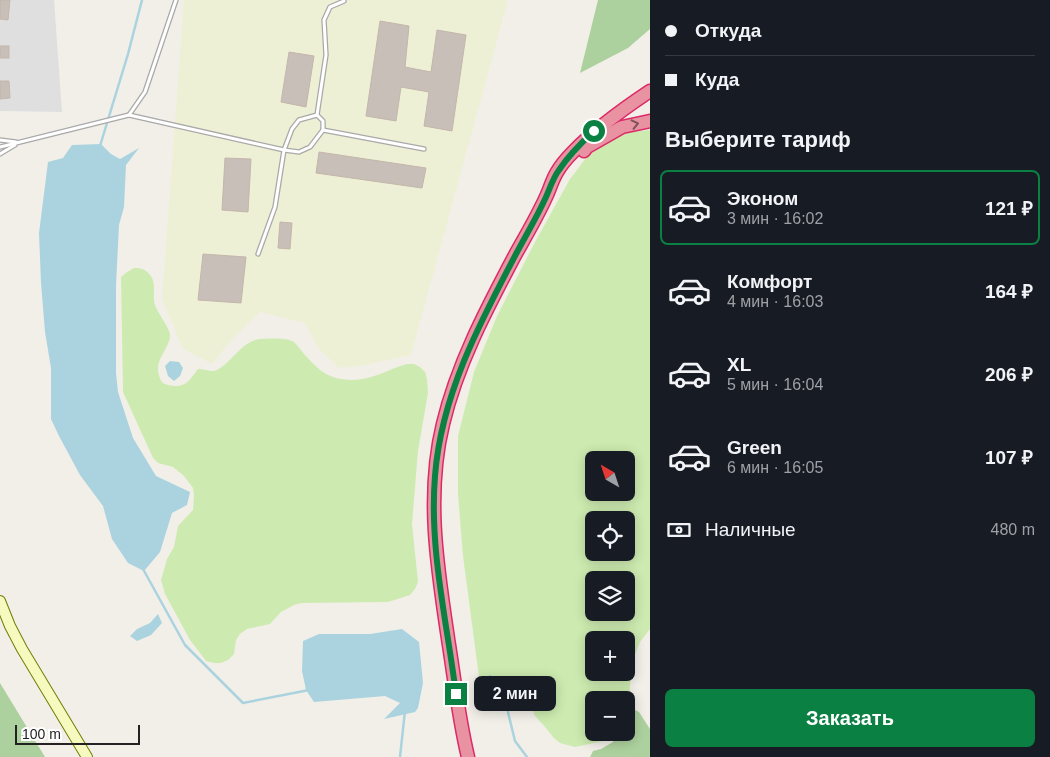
<!DOCTYPE html>
<html lang="ru">
<head>
<meta charset="utf-8">
<style>
  :root { --surface:#171b24; --page:#242831; --text:#f1f3f6; --muted:#9ea1a6; --line:#363941; --accent:#0b8043 }
  body { margin:0; font-family:Helvetica,sans-serif; background:var(--page); color:var(--text); height:100vh; display:flex; flex-direction:column; font-size:19px; white-space:nowrap }
  * { box-sizing:border-box; margin:0 }
  p { font-size:16px; color:var(--muted) }
  .icon { flex:none; width:28px; height:28px; fill:none; stroke:currentColor; stroke-width:2; stroke-linecap:round; stroke-linejoin:round }
  .map { position:relative; flex:1; overflow:hidden }
  .side { display:flex; flex-direction:column; background:var(--surface); width:400px }
  .side>* { flex:none }
  .top-card { display:grid; align-content:center; height:110px; padding:0 15px; background:var(--surface) }
  .needle { width:32px; rotate:321deg }
  .controls { position:absolute; left:585px; top:451px; display:grid; gap:10px }
  .controls a { display:grid; place-items:center; width:50px; height:50px; border-radius:8px; background:var(--surface); box-shadow:0 2px 12px #0003; font-size:25px }
  .scale { position:absolute; left:15px; bottom:12px; width:125px; box-sizing:border-box; padding-left:5px; border:2px solid #222; border-top:0; font-size:14px; line-height:18px; white-space:nowrap; color:#222; -webkit-text-stroke:4px #fff; paint-order:stroke }
  .end { position:absolute; width:22px; height:22px; margin:-11px; border:6px solid #0b8043; background:#fff; box-shadow:0 0 0 2px #fff }
  .from { border-radius:50% }
  .bubble { position:absolute; height:35px; border-radius:8px; background:var(--surface); box-shadow:0 2px 12px #0003; font-size:16px; font-weight:800; line-height:35px; text-align:center }
  .top-card b { display:flex; align-items:center; gap:18px; height:48px; font-size:19px }
  .top-card b+b { border-top:1px solid var(--line) }
  .top-card i { width:12px; height:12px; background:var(--text) }
  ul { padding:0; list-style:none }
  li { display:flex; align-items:center; gap:15px; height:75px; margin:0 10px 8px; padding:0 5px; border:2px solid transparent; border-radius:8px }
  li div { flex:1 }
  li b { display:block; font-size:19px }
  li em { font-style:normal; font-weight:800 }
  li.active { border-color:var(--accent) }
  li>.icon { width:45px; height:45px; stroke-width:1.5 }
  h2 { padding:0 15px; font-size:22px; line-height:60px }
  .pay { display:flex; align-items:center; gap:12px; height:55px; padding:0 15px; font-size:19px }
  .pay p { margin-inline-start:auto }
  .action { display:flex; gap:10px; margin-top:auto; padding:10px 15px }
  .action a { flex:1; height:58px; border-radius:8px; background:var(--accent); color:#fff; font-size:20px; font-weight:800; line-height:58px; text-align:center }
  main { display:flex; flex:1; min-height:0 }
  .map>svg:first-child { display:block }
</style>
</head>
<body>
<main>
<div class="map">
<svg width="650" height="757" viewBox="0 0 650 757">
  <rect width="100%" height="100%" fill="#f2efe9"/>
  <path fill="#e0dfdf" d="M 0,0 L 54,0 L 62,112 L 0,111 Z"/>
  <path fill="#eef0d5" d="M 184,0 L 508,0 L 411,355 L 360,366 L 339,368 L 318,348 L 305,323 L 260,312 L 234,337 L 212,364 L 183,349 L 162,299 Z"/>
  <g fill="#cdebb0" fill-rule="evenodd">
    <path d="M 650,130 L 650,629 L 640,642 L 632,662 L 629,699 L 626,703 L 626,700 L 594,700 L 594,732 L 610,733 L 609,736 L 603,741 L 575,747 L 560,743 L 554,738 L 545,727 L 535,716 L 527,697 L 518,686 C 508,684 499,688 489,688 L 479,677 L 463,556 L 458,494 L 458,436 L 474,372 L 497,316 L 535,242 L 570,179 L 586,158 L 609,140 L 630,132 ZM 594,460 L 626,460 L 626,492 L 594,492 ZM 594,520 L 626,520 L 626,552 L 594,552 ZM 594,580 L 626,580 L 626,612 L 594,612 ZM 594,640 L 626,640 L 626,672 L 594,672 Z"/>
    <path d="M 134,268 C 141,268 146,269 150,275 C 157,283 152,295 155,305 C 158,314 170,328 170,335 C 170,350 152,360 160,378 C 161,382 164,384 168,385 C 185,389 189,381 198,369 C 203,369 209,371 213,371 C 228,369 240,341 260,339 C 269,339 285,337 294,342 C 297,345 301,350 304,354 C 320,371 327,379 352,380 C 372,380 389,369 407,364 L 414,364 L 420,367 L 425,372 L 427,379 L 428,393 L 418,451 L 412,524 L 418,582 L 415,589 L 410,595 L 388,602 L 302,603 L 294,605 L 281,612 L 270,624 L 247,629 L 240,634 L 236,640 L 234,654 L 228,660 L 221,663 L 214,663 L 206,661 L 190,640 L 165,594 L 161,580 L 167,559 L 174,547 L 178,526 L 193,510 L 194,496 L 193,488 L 184,476 L 173,467 L 158,463 L 153,458 L 123,392 L 121,277 L 127,272 Z"/>
  </g>
  <g fill="#add19e">
    <path d="M 598,0 L 650,0 L 650,29 L 628,48 L 580,73 Z"/>
    <path d="M 0,683 L 45,757 L 0,757 Z"/>
    <path d="M 633,709 L 639,712 L 650,729 L 650,757 L 590,757 L 593,751 L 601,749 L 613,742 L 616,733 L 626,732 L 626,710 Z"/>
  </g>
  <g fill="#aad3df">
    <path d="M 101,144 L 111,154 L 120,159 L 139,148 L 126,165 L 124,207 L 119,225 L 116,286 L 116,373 L 118,392 L 133,438 L 156,476 L 190,492 L 187,505 L 172,513 L 160,552 L 144,571 L 128,563 L 112,539 L 103,506 L 80,475 L 59,436 L 51,419 L 51,368 L 45,332 L 41,283 L 39,233 L 48,162 L 63,158 L 72,145 Z"/>
    <path d="M 170,361 L 179,362 L 183,368 L 180,376 L 174,381 L 168,376 L 165,366 Z"/>
    <path d="M 158,614 L 162,623 L 151,635 L 137,641 L 130,636 L 137,629 L 150,623 Z"/>
    <path d="M 402,629 L 419,642 L 423,683 L 418,708 L 415,712 L 384,719 L 400,703 L 385,696 L 314,702 L 306,690 L 302,671 L 303,641 L 319,634 L 370,634 Z"/>
  </g>
  <g fill="none" stroke-linecap="round" stroke-linejoin="round">
    <g stroke="#aad3df" stroke-width="2.5">
      <path d="M 100,146 L 128,54 L 142,0"/>
      <path d="M 143,569 L 185,645 L 243,703 L 309,690"/>
      <path d="M 490,676 L 506,704 L 515,741 L 527,757"/>
      <path d="M 400,757 L 405,711"/>
    </g>
  </g>
  <g fill="#c7bfb8" stroke="#c4b6ab">
    <path d="M 0,0 L 10,0 L 8,20 L 0,19 Z"/>
    <path d="M 380,21 L 409,26 L 405,67 L 431,72 L 437,30 L 466,35 L 452,131 L 424,126 L 429,92 L 401,87 L 396,121 L 366,116 Z"/>
    <rect x="0" y="46" width="9" height="12"/>
    <path d="M 289,52 L 314,56 L 306,107 L 281,102 Z"/>
    <path d="M 0,81 L 9,81 L 10,98 L 0,99 Z"/>
    <path d="M 319,152 L 426,168 L 422,188 L 316,173 Z"/>
    <path d="M 225,158 L 251,159 L 248,212 L 222,210 Z"/>
    <path d="M 280,222 L 292,223 L 290,249 L 278,248 Z"/>
    <path d="M 203,254 L 246,257 L 241,303 L 198,300 Z"/>
  </g>
  <g fill="none" stroke-linecap="round" stroke-linejoin="round">
    <defs>
      <g id="lane">
        <path d="M 129,115 L 145,92 L 176,0"/>
        <path d="M 317,115 L 326,55 L 324,20 L 330,7 L 344,1"/>
        <path d="M 0,140 L 16,142"/>
        <path d="M 0,147 L 129,115 L 284,150 L 299,152 L 310,147 L 323,130 L 424,149"/>
        <path d="M 0,154 L 15,145"/>
        <path d="M 258,254 L 275,207 L 284,150 L 292,129 L 299,120 L 317,115 L 323,121 L 323,130"/>
      </g>
      <path id="secondary" d="M 0,601 L 10,626 L 22,649 L 87,757"/>
      <g id="highway">
        <path d="M 584,151 L 587,147 L 622,127 L 650,121"/>
        <path d="M 468,757 C 459,720 455,683 449,645 C 438,572 425,497 443,424 C 457,365 486,310 514,257 C 525,237 537,217 546,197 C 550,189 552,180 557,172 C 561,165 567,158 573,152 C 596,128 623,109 650,91"/>
      </g>
    </defs>
    <use href="#lane" stroke="#a9a9a9" stroke-width="5.5"/>
    <use href="#secondary" stroke="#707d05" stroke-width="12"/>
    <use href="#highway" stroke="#dc2a67" stroke-width="15"/>
    <use href="#lane" stroke="#fff" stroke-width="3"/>
    <use href="#secondary" stroke="#f7fabf" stroke-width="10"/>
    <use href="#highway" stroke="#e892a2" stroke-width="12"/>
  </g>
  <defs><path id="oneway-chevron" d="M-2-3.5L2.5 0L-2 3.5" fill="none" stroke-width="1.6" stroke-linecap="round" stroke-linejoin="round" transform="scale(1.25)"/></defs>
  <use stroke="#7b545c" href="#oneway-chevron" transform="translate(635 124) rotate(-13)"/>
  <g fill="none" stroke-linecap="round" stroke-linejoin="round">
    <path stroke="#0b8043" stroke-width="6" d="M 456,694 C 447,622 429,549 435,476 C 441,396 479,324 516,254 C 526,235 537,217 546,197 C 550,188 553,178 559,170 C 569,155 581,143 594,131"/>
  </g>
</svg>
<div class="controls">
<a><svg class="needle" viewBox="-14 -14 28 28"><path d="M0-13l5 13h-10z" fill="#e53935"/><path d="M0 13l5-13h-10z" fill="#9ea1a6"/></svg></a>
<a><svg class="icon" aria-label="locate" viewBox="0 0 24 24"><circle cx="12" cy="12" r="6"/><path d="M12 2v4M12 18v4M2 12h4M18 12h4"/></svg></a>
<a><svg class="icon" aria-label="layers" viewBox="0 0 24 24"><path d="M12 4l9 5-9 5-9-5zM3 14l9 5 9-5"/></svg></a>
<a>+</a>
<a>−</a>
</div>
<div class="scale">100 m</div>
<i class="end from" style="left:594px;top:131px"></i>
<i class="end" style="left:456px;top:694px"></i>
<div class="bubble" style="left:474px;top:676px;width:82px">2 мин</div>
</div>
<section class="side">
<div class="top-card">
<b><i class="from"></i>Откуда</b>
<b><i></i>Куда</b>
</div>
<h2>Выберите тариф</h2>
<ul>
<li class="active"><svg class="icon" aria-label="car" viewBox="0 0 24 24"><path d="M5 17H2v-5l4-1 3-4h7l3 4 3 1v5h-3M9 17h6M6 11h13"/><circle cx="7" cy="17" r="2"/><circle cx="17" cy="17" r="2"/></svg><div><b>Эконом</b><p>3 мин · 16:02</p></div><em>121 ₽</em></li>
<li><svg class="icon" aria-label="car" viewBox="0 0 24 24"><path d="M5 17H2v-5l4-1 3-4h7l3 4 3 1v5h-3M9 17h6M6 11h13"/><circle cx="7" cy="17" r="2"/><circle cx="17" cy="17" r="2"/></svg><div><b>Комфорт</b><p>4 мин · 16:03</p></div><em>164 ₽</em></li>
<li><svg class="icon" aria-label="car" viewBox="0 0 24 24"><path d="M5 17H2v-5l4-1 3-4h7l3 4 3 1v5h-3M9 17h6M6 11h13"/><circle cx="7" cy="17" r="2"/><circle cx="17" cy="17" r="2"/></svg><div><b>XL</b><p>5 мин · 16:04</p></div><em>206 ₽</em></li>
<li><svg class="icon" aria-label="car" viewBox="0 0 24 24"><path d="M5 17H2v-5l4-1 3-4h7l3 4 3 1v5h-3M9 17h6M6 11h13"/><circle cx="7" cy="17" r="2"/><circle cx="17" cy="17" r="2"/></svg><div><b>Green</b><p>6 мин · 16:05</p></div><em>107 ₽</em></li>
</ul>
<div class="pay"><svg class="icon" aria-label="cash" viewBox="0 0 24 24"><path d="M3 7h18v10H3z"/><circle cx="12" cy="12" r="2"/></svg>Наличные<p>480 m</p></div>
<div class="action"><a>Заказать</a></div>
</section>
</main>
</body>
</html>
